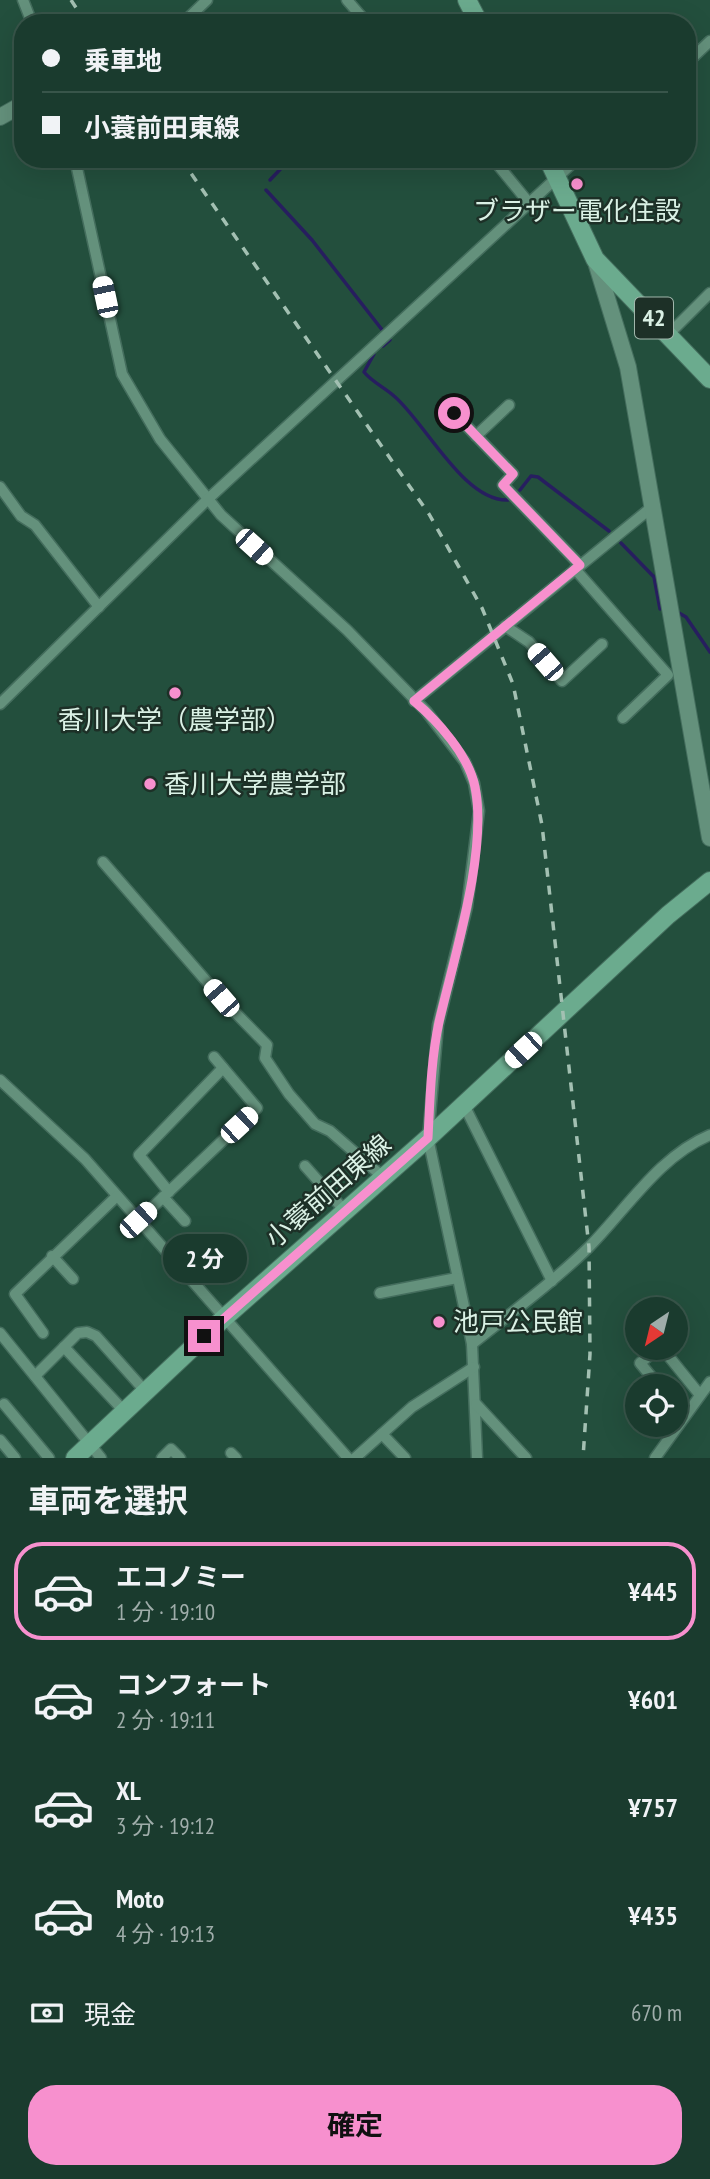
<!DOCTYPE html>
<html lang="ja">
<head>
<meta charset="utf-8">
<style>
  :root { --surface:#1a3b2e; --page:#234236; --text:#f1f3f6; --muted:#9fadaa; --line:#38554a; --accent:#f790ce }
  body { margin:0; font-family:"PT Sans Narrow","Noto Sans JP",sans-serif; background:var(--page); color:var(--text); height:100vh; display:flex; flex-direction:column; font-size:26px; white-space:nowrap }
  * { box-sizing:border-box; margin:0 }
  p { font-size:23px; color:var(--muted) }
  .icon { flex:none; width:38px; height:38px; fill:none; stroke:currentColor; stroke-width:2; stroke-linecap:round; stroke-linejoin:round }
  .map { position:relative; height:1458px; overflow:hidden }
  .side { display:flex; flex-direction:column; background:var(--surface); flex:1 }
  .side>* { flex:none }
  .banner { position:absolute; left:14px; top:14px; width:682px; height:154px; border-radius:28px; box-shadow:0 7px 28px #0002,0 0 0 2px var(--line); display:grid; align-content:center; height:154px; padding:0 28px; background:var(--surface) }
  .needle { width:46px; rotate:215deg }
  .fabs { position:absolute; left:625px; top:1297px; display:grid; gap:14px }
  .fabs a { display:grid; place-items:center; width:63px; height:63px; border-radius:50%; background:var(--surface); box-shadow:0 7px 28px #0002,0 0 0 2px var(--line); font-size:35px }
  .end { position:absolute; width:32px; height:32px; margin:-16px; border:9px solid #f790ce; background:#111; box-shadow:0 0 0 4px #111 }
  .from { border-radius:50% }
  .bubble { position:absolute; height:49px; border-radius:24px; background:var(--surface); box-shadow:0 7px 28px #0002,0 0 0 2px var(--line); font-size:23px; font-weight:700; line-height:49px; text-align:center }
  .car { position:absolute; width:21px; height:42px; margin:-21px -10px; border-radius:9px; box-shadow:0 0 5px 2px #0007; background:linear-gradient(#fff 24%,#345 0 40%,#fff 0 76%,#345 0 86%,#fff 0) }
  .banner b { display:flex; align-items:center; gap:24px; height:66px; font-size:26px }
  .banner b+b { border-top:2px solid var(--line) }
  .banner i { width:18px; height:18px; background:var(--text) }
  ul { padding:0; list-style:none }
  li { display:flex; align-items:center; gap:21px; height:98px; margin:0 14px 10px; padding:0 14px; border:4px solid transparent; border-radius:28px }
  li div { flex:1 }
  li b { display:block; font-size:26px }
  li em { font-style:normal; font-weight:700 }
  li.on { border-color:var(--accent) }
  li>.icon { width:63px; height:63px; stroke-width:1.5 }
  h2 { padding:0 28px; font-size:32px; line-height:84px }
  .pay { display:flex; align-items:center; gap:18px; height:77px; padding:0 28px; font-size:26px }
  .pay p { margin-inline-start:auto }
  .primary-button { display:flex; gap:14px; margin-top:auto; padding:14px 28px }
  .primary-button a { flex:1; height:80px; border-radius:28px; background:var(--accent); color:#111; font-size:28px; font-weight:700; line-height:80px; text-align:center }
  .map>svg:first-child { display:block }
</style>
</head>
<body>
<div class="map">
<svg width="710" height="1458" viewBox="0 0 710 1458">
  <rect width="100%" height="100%" fill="#234f3d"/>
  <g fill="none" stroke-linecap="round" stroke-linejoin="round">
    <g stroke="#271e5f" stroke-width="3.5">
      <path d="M 270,180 L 290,159"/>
      <path d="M 266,190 L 312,240 L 383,331"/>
      <path d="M 383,346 L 390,340"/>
      <path d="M 374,354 L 364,372 C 372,382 384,387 394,396 C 425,422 464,502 508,500"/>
      <path d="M 520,490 L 531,476 L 538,477 L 609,531"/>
      <path d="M 621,543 L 654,577 L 660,609"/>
      <path d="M 679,613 L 686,617 L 710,652"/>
    </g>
    <defs>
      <g id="street">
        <path d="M 23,0 L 32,23"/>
        <path d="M 347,0 L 367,23"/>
        <path d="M 183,23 L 207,0"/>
        <path d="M 688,62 L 710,41"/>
        <path d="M 75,159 L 122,374 L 160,439 L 221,515 L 347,630 L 426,711 L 465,762 L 474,783 L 479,811 L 467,907 L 438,1025 L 428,1138 L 472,1344 L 477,1458"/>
        <path d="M 493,159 L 529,203"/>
        <path d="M 669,334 L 710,293"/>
        <path d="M 454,413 L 513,474 L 503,485 L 580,565"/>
        <path d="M 476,436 L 509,405"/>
        <path d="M 0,487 L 21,516 L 35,525 L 99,607"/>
        <path d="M 575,569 L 668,675 L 623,718"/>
        <path d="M 505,626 L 529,642 L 562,681 L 602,644"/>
        <path d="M 414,701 L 652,507"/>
        <path d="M 0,704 L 208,499 L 577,159"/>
        <path d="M 103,862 L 221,998 L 267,1045 L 265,1058 L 289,1094 L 315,1124 L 330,1131 L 383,1177"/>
        <path d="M 0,1080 L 85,1159 L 348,1458"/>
        <path d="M 464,1105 L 552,1281"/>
        <path d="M 305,1166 L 345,1211"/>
        <path d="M 169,1192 L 139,1155 L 223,1068"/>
        <path d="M 163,1197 L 185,1221"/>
        <path d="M 138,1221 L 257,1108 L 214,1057"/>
        <path d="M 52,1256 L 73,1279"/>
        <path d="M 380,1293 L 457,1278"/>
        <path d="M 0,1333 L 101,1458"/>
        <path d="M 43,1333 L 15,1294 L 117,1196"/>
        <path d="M 472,1344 C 511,1313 552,1283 588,1248 C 626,1210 659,1156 710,1135"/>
        <path d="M 64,1347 L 124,1411"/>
        <path d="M 659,1348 L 640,1363 L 659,1386"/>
        <path d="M 662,1348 L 700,1395"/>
        <path d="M 35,1376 L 78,1333 L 87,1332 L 96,1336 L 145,1391"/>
        <path d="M 4,1404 L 49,1458"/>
        <path d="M 476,1404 L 526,1458"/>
        <path d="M 382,1434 L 405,1458"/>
        <path d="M 0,1440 L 15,1458"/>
        <path d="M 231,1453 L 236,1458"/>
        <path d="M 162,1458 L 171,1449 L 180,1458"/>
        <path d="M 355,1458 L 412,1407 L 474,1367"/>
        <path d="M 655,1458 L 710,1382"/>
      </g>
      <g id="secondary">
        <path d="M 0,117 L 23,104"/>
        <path d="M 595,259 L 628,367 L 710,838"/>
      </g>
      <g id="primary">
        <path d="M 467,0 L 479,23"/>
        <path d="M 548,159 L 595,259 L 710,379"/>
        <path d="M 75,1458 L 224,1318 L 428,1138 L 668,915 L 710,881"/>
      </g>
    </defs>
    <use href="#street" stroke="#446d5d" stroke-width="13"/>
    <use href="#secondary" stroke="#446d5d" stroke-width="18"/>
    <use href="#primary" stroke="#446d5d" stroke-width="20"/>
    <use href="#street" stroke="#64917c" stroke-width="10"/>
    <use href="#secondary" stroke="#64917c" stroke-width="16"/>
    <use href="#primary" stroke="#6bab8e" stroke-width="18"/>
    <g stroke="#a3c0b2" stroke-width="3.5" stroke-dasharray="9 9" stroke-linecap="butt">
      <path d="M 71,0 L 86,23"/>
      <path d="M 181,159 L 429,514 L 482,608 L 513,684 L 542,825 L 589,1247 L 590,1354 L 583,1458"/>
    </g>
  </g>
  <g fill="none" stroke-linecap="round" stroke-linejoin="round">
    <path stroke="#f790ce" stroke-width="9" d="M 204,1336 L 428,1138 C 430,1099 431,1059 439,1022 C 454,957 488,851 475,787 C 469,756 438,721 414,701 L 580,565 L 503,485 L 513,474 L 454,413"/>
  </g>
  <g fill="#f790ce" stroke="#1d3027" stroke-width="2.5">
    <circle cx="577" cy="184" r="7"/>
    <circle cx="175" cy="693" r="7"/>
    <circle cx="150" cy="784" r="7"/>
    <circle cx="439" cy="1322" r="7"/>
  </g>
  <g text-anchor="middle" stroke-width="5" stroke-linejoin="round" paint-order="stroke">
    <rect fill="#1d3027" stroke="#a1b7ac" stroke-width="2" x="635" y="297.5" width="38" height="41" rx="5"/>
    <g font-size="24" font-weight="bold" fill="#daf1e5">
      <text x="654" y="326">42</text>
    </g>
    <g font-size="26" fill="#daf1e5" stroke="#1d3027">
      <text x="577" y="220">ブラザー電化住設</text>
      <text x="175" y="729">香川大学（農学部）</text>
      <text x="164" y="793" text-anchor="start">香川大学農学部</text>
      <text x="453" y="1331" text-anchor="start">池戸公民館</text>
    </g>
    <g font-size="26" fill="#daf1e5" stroke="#1d3027">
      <text transform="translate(328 1191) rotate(-41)" y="9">小蓑前田東線</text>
    </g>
  </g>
</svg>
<div class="fabs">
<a><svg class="needle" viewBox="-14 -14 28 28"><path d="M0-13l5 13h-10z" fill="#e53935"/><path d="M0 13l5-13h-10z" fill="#9fadaa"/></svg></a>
<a><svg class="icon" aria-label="locate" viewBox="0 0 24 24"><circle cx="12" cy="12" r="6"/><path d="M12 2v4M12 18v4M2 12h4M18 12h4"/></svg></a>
</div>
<i class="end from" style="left:454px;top:413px"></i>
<i class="end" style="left:204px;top:1336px"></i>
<div class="bubble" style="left:163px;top:1234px;width:84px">2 分</div>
<i class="car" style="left:105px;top:297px;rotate:348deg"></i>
<i class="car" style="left:254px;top:547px;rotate:132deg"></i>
<i class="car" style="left:545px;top:662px;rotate:319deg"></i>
<i class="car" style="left:221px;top:998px;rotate:319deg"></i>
<i class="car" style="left:523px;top:1050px;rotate:227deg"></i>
<i class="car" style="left:239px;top:1125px;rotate:47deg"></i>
<i class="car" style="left:138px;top:1220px;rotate:47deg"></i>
<div class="banner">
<b><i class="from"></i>乗車地</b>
<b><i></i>小蓑前田東線</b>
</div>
</div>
<section class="side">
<h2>車両を選択</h2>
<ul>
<li class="on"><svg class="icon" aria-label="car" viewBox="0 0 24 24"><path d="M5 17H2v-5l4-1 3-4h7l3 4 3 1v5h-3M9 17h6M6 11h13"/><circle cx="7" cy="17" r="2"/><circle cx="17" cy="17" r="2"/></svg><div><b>エコノミー</b><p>1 分 · 19:10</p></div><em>¥445</em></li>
<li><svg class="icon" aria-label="car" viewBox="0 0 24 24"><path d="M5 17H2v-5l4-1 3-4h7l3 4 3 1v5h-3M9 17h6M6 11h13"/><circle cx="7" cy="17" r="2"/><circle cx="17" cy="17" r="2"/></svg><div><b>コンフォート</b><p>2 分 · 19:11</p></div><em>¥601</em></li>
<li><svg class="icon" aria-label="car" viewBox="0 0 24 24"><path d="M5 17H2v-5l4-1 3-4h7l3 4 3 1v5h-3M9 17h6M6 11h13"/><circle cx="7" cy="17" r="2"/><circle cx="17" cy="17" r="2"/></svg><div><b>XL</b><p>3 分 · 19:12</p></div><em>¥757</em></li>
<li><svg class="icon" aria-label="car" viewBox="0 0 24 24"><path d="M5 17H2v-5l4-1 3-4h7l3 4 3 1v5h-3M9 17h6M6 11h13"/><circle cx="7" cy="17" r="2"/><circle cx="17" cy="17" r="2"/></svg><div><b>Moto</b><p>4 分 · 19:13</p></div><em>¥435</em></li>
</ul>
<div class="pay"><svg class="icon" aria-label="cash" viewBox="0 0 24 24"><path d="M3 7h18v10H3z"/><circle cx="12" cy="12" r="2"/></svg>現金<p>670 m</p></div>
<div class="primary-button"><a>確定</a></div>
</section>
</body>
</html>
